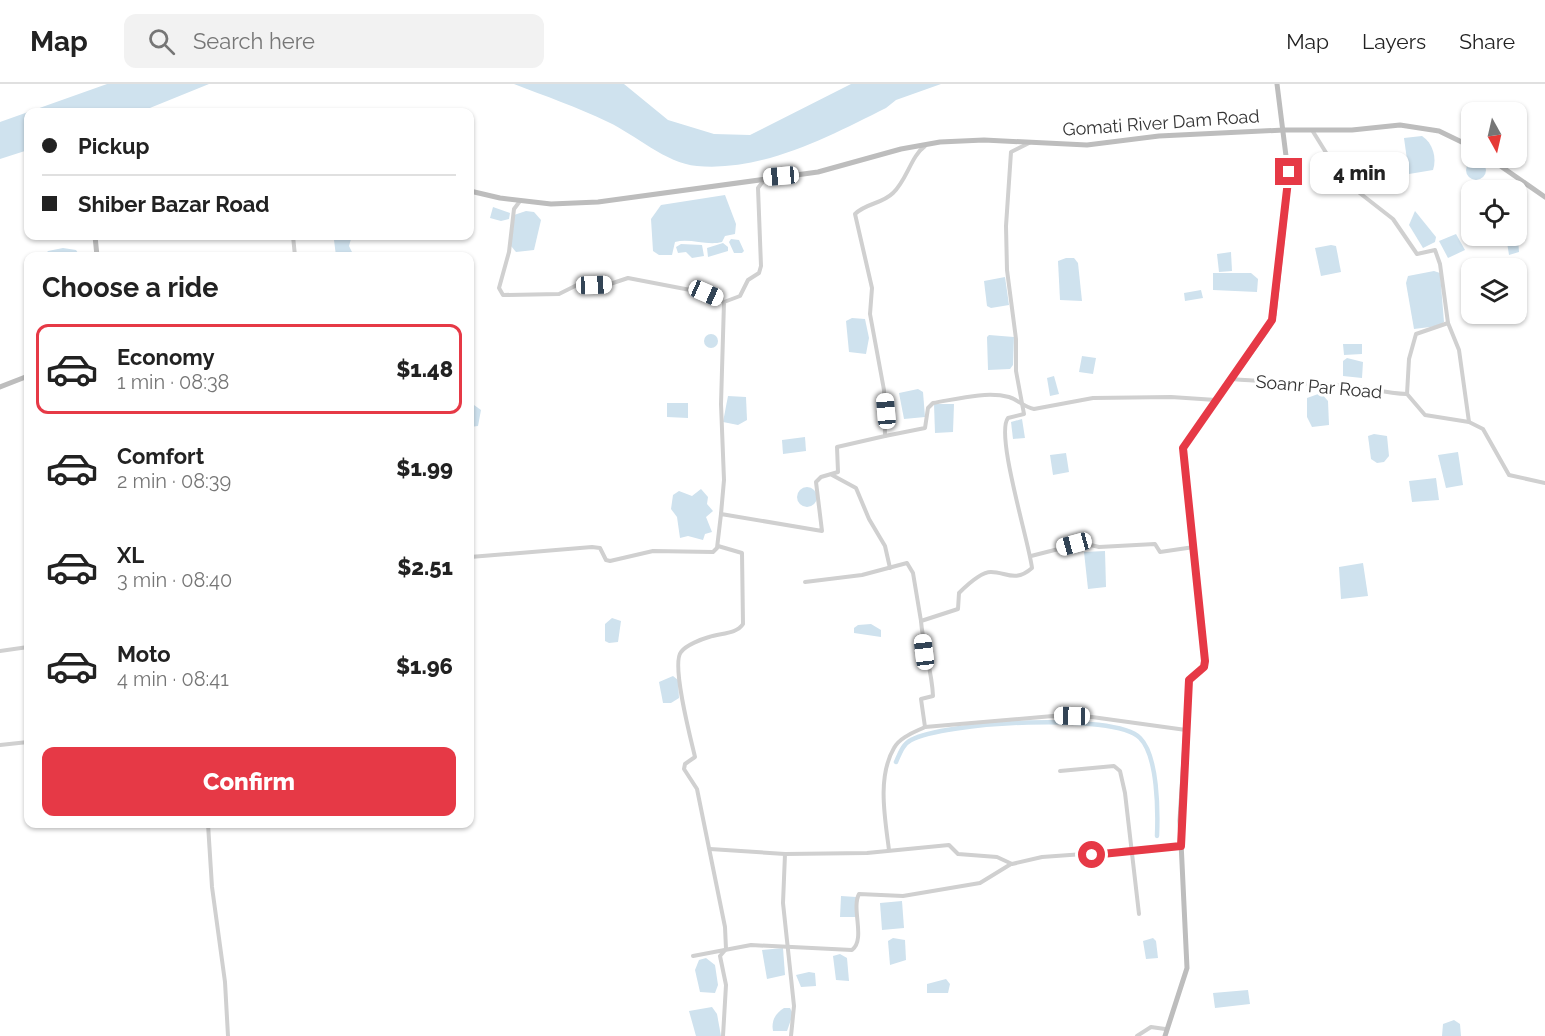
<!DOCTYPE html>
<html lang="en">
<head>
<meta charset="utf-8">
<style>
  :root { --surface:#fff; --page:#f2f2f2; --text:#222; --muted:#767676; --line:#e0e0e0; --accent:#e63946 }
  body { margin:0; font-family:Raleway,sans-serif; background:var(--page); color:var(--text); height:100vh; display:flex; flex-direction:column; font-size:22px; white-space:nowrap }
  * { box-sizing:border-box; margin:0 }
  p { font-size:20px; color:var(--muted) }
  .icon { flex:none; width:33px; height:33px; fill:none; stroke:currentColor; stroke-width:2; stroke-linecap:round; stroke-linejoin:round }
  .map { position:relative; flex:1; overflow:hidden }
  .details { position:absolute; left:24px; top:168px; width:450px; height:576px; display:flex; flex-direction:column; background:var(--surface); border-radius:12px; box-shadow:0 2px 4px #0004 }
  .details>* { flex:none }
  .banner { position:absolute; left:24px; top:24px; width:450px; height:132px; border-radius:12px; box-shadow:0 2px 4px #0004; display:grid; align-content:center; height:132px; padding:0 18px; background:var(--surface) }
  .needle { width:39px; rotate:172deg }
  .fabs { position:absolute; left:1461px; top:18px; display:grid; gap:12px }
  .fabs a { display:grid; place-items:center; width:66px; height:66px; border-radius:12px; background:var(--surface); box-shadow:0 2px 4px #0004; font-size:30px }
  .end { position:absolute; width:27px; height:27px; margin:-14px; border:8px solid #e63946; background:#fff; box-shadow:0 0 0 3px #fff }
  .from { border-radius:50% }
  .bubble { position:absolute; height:42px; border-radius:12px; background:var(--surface); box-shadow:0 2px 4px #0004; font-size:20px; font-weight:800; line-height:42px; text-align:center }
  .car { position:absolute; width:18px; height:36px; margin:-18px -9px; border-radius:8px; box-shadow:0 0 4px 2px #0007; background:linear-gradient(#fff 24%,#345 0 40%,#fff 0 76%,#345 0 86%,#fff 0) }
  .banner b { display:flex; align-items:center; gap:21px; height:57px; font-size:22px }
  .banner b+b { border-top:2px solid var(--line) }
  .banner i { width:15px; height:15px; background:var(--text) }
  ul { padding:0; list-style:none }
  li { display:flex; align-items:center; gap:18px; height:90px; margin:0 12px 9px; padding:0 6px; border:3px solid transparent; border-radius:12px }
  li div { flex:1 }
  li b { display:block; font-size:22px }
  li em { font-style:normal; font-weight:800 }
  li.on { border-color:var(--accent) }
  li>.icon { width:54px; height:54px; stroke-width:1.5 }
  h2 { padding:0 18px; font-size:27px; line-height:72px }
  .cta { display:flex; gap:12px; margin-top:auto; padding:12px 18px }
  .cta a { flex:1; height:69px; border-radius:12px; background:var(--accent); color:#fff; font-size:24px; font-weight:800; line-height:69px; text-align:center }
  header { display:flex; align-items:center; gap:36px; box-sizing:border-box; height:84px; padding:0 30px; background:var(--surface); border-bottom:2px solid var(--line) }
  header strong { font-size:28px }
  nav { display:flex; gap:33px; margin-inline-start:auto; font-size:21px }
  .search { width:420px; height:54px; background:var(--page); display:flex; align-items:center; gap:15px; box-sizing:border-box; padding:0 21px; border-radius:12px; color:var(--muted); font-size:22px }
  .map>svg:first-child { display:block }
</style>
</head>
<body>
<header>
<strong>Map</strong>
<div class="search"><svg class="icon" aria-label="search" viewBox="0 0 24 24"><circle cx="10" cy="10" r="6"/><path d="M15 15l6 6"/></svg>Search here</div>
<nav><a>Map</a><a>Layers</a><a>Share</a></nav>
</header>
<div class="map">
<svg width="1545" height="952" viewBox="0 0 1545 952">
  <rect width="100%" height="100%" fill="#fff"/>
  <g fill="#cfe2ee">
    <path d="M 107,0 L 209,0 L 140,28 L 28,28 L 28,66 L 0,75 L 0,38 Z"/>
    <path d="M 514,0 L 624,0 L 668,36 L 714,50 L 750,51 L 851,0 L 941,0 L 896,16 L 886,24 C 830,52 763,88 697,82 C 665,79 636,51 608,38 C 577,23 545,12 514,0 Z"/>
    <path d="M 1422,52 C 1433,59 1437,74 1433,86 L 1409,90 L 1404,54 Z"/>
    <circle cx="1476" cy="86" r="10"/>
    <path d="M 725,111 L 736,140 L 735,150 L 725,152 L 722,158 C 707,162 690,154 675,158 L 672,171 L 659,171 L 653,167 L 651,135 L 661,121 Z"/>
    <path d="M 493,123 L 510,129 L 509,135 L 501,137 L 490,134 Z"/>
    <path d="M 526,127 L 534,128 L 541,136 L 534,166 L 516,168 L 511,162 L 514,131 Z"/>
    <path d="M 1415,127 L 1436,153 L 1435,158 L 1423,164 L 1409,141 Z"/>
    <path d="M 1517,141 L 1519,168 L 1509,171 L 1506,152 L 1516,152 Z"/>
    <path d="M 1456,150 L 1465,166 L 1448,174 L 1439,157 Z"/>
    <path d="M 343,152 L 351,155 L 349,162 L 352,168 L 346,172 L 336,172 L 334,156 Z"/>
    <path d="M 731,155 L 739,156 L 744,167 L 742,169 L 734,169 L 729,158 Z"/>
    <path d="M 723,159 L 728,163 L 728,167 L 708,173 L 707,164 Z"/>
    <path d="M 681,160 L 702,161 L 704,172 L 692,174 L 686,168 L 678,169 L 676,163 Z"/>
    <path d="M 1331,161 L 1336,162 L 1341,188 L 1321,192 L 1315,164 Z"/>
    <path d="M 63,164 L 76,166 L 80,172 L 44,172 L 48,167 Z"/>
    <path d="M 1231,168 L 1232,187 L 1219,188 L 1217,170 Z"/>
    <path d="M 1066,174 L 1074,174 L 1078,179 L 1082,217 L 1060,216 L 1058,177 Z"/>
    <path d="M 1434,187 L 1440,189 L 1444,238 L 1438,242 L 1414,245 L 1406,199 L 1408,192 Z"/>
    <path d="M 1213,189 L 1251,189 L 1258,195 L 1257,208 L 1213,206 Z"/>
    <path d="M 1005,193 L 1009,221 L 991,224 L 987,222 L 984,197 Z"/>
    <path d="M 1201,206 L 1203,214 L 1185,217 L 1184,209 Z"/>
    <path d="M 852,234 L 865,235 L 869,254 L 866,270 L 849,268 L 846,237 Z"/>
    <circle cx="711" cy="257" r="7"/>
    <path d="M 989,251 L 1014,253 L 1013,281 L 1010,285 L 988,286 L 987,253 Z"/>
    <path d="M 1343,260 L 1362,260 L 1362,270 L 1344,271 Z"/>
    <path d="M 1082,272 L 1096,274 L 1093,290 L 1079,288 Z"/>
    <path d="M 1347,274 L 1363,278 L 1362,294 L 1343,292 L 1343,277 Z"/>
    <path d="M 1054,292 L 1059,310 L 1050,312 L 1047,294 Z"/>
    <path d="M 918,305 L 923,308 L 925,333 L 904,335 L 899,309 Z"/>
    <path d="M 1321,309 L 1328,317 L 1329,341 L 1312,343 L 1307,333 L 1307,314 Z"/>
    <path d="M 728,312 L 746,313 L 747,336 L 738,341 L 723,338 Z"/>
    <path d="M 667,319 L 688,319 L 688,334 L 667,333 Z"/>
    <path d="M 934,320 L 954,320 L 953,348 L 935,349 Z"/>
    <path d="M 474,321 L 481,326 L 478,342 L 470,343 L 470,323 Z"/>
    <path d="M 1022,335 L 1025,354 L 1013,355 L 1011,338 Z"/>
    <path d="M 1374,350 L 1387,352 L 1389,372 L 1384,378 L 1377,379 L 1371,375 L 1368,352 Z"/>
    <path d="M 805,353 L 806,367 L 783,370 L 782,356 Z"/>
    <path d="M 1458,368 L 1463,401 L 1446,404 L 1438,371 Z"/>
    <path d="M 1066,369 L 1069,388 L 1053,391 L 1050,371 Z"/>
    <path d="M 1436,394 L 1439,416 L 1412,418 L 1409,397 Z"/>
    <circle cx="807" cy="413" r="10"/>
    <path d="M 701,405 L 708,413 L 707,420 L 713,427 L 706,433 L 712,448 L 705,450 L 703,456 L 688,452 L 680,454 L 677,433 L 671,425 L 673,411 L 679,407 L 692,412 Z"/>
    <path d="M 1105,467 L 1106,503 L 1088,505 L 1084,468 Z"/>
    <path d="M 1363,479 L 1368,512 L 1341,515 L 1339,483 Z"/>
    <path d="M 612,534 L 621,537 L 618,558 L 609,559 L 605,557 L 605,540 Z"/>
    <path d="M 871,540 L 881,546 L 881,553 L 854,549 L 854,544 L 858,541 Z"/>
    <path d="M 673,592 L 678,596 L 679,614 L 671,619 L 663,619 L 659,598 Z"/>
    <path d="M 841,812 L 856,813 L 856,833 L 840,833 Z"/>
    <path d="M 902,817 L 904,844 L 882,846 L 880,819 Z"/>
    <path d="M 893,854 L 905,856 L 906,876 L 890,881 L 888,857 Z"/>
    <path d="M 1153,854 L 1156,857 L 1158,874 L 1146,875 L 1143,857 Z"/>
    <path d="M 783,864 L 785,891 L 767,895 L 762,866 Z"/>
    <path d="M 840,870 L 847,874 L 849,897 L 836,896 L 833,872 Z"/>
    <path d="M 706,874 L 715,881 L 718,901 L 715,909 L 700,908 L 695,886 L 699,876 Z"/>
    <path d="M 809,888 L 815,889 L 816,902 L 801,903 L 796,891 Z"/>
    <path d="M 946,895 L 950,900 L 948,909 L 927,909 L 927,900 Z"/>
    <path d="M 1248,906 L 1250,920 L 1215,924 L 1213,909 Z"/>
    <path d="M 712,923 L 717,930 L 721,952 L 696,952 L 689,927 Z"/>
    <path d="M 784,924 L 790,924 L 793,930 L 787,947 L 773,947 C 771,936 776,929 784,924 Z"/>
    <path d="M 1454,936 L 1460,940 L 1461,952 L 1442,952 L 1443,940 Z"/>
  </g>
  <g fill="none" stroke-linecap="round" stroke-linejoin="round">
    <path stroke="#cfe2ee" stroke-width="4.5" d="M 896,678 C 900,669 903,660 911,656 C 943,638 1115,628 1140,654 C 1158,672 1158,728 1157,752"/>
    <g stroke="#d0d0d0" stroke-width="4">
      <path d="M 1312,46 L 1343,96 L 1393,135 L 1417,170 L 1435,166 L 1440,180 L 1448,239 L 1459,266 L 1469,338"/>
      <path d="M 520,117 L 514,125 L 509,168 L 499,204 L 503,211 L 559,210 L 577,201 L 610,200 L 628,194 L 706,209 L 724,218"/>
      <path d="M 293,152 L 295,172"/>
      <path d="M 1232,295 C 1267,298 1302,299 1338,301 C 1361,302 1383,309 1407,310"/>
      <path d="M 1407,310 L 1425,331 L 1469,338 L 1483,345 L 1509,391 L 1545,399"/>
      <path d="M 1407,310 L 1409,275 L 1416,250 L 1448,239"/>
      <path d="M 885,352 L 925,344 L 928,324 L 933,319 C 957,315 986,307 1009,313 C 1019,316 1023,323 1034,325 L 1093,314 L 1171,313 L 1216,316"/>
      <path d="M 832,391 L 856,404 L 869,435 L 885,462 L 890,484"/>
      <path d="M 721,430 L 724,396 L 721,320 L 724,218 L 740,212 L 748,196 L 759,189 L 761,182 L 758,104 L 764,96"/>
      <path d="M 718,462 L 742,469 L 743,540 C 737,550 720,549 709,553 C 702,555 686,561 681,568 C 671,580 691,656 695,673 L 685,680 L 684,685 L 697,705 L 725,843 L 726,865 L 720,872 L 726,901 L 723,952"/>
      <path d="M 1031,472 L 1082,459 L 1099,463 L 1155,460 L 1160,468 L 1194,463"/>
      <path d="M 470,473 L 592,463 L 600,464 L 606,476 L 610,477 L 653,467 L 713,468 L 717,464 L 721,430 L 822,447 L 816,398 L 821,393 L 838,388 L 837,363 L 885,352 L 884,306 L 870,230 L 872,204 L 855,130 C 866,119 882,120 893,109 C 907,96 911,72 925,62"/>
      <path d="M 805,498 L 862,491 L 907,479 L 913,489 L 921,537"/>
      <path d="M 0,567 L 28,563"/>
      <path d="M 925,643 L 921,615 L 933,612 C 932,586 923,563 921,537 L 958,525 L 959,509 C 966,502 981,488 991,488 C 1006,488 1015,499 1032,484 C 1029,458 995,350 1008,334 L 1024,330 L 1016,287 L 1016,255 L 1007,186 L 1006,142 L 1011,68 L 1029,59"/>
      <path d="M 0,661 L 28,658"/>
      <path d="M 1060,687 L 1114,682 L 1120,687 L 1125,709 L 1139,830"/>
      <path d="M 208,740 L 212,803 L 225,898 L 228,952"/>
      <path d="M 710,765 L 785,770 L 867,769 L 949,761 L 958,770 L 997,773 L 1012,780 L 1042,773 L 1181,763"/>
      <path d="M 889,766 C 885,734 877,693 894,664 C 900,653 915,648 925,643 L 1053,632 L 1092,633 L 1186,646"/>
      <path d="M 785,770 L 783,819 L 794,922 L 791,952"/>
      <path d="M 693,872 L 751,861 L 852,866 C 866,855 851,825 859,810 L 903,812 L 980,799 L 1011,780"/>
      <path d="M 1137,952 L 1151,943 L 1165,945"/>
    </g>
    <g stroke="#bdbdbd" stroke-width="5">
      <path d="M 1489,74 L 1545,113"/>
      <path d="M 470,107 L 500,114 L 551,120 L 598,118 L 818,88 L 901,65 L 940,58 L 984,56 L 1087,61 L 1159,52 L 1284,46 L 1352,46 L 1400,41 L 1439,47 L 1472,63"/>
      <path d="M 95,152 L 97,172"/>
      <path d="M 0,303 L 28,292"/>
      <path d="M 1165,952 L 1187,884 L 1180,737 L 1189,595 L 1202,585 L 1205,577 L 1183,364 L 1267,246 L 1274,231 L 1289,96 L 1277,0"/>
    </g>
  </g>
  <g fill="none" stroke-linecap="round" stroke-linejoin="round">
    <path stroke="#e63946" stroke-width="8" d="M 1092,771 L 1181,762 L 1189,596 L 1204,583 L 1205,577 L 1183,364 L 1272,236 L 1289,88"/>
  </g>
  <g text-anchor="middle" stroke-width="6" stroke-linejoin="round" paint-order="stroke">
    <g font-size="18" fill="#333" stroke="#fff">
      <text transform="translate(1161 39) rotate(-4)" y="6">Gomati River Dam Road</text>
      <text transform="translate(1319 303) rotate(5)" y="6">Soanr Par Road</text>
    </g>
  </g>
</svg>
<div class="fabs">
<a><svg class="needle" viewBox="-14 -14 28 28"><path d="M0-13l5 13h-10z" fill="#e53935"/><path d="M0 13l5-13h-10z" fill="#767676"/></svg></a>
<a><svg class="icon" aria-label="locate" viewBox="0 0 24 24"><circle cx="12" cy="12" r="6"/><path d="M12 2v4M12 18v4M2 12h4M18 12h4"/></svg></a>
<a><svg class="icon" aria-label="layers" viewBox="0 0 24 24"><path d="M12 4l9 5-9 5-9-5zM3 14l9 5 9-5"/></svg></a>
</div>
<i class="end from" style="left:1092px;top:771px"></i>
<i class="end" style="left:1289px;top:88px"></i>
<div class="bubble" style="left:1310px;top:68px;width:99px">4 min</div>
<i class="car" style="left:781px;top:92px;rotate:265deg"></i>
<i class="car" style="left:594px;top:201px;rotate:88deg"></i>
<i class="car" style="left:706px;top:209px;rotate:114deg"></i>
<i class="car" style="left:886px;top:327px;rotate:355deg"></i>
<i class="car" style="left:1074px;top:460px;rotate:255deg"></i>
<i class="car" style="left:924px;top:568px;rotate:353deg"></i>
<i class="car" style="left:1072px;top:632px;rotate:271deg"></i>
<div class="banner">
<b><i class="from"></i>Pickup</b>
<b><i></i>Shiber Bazar Road</b>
</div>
<section class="details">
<h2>Choose a ride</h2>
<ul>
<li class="on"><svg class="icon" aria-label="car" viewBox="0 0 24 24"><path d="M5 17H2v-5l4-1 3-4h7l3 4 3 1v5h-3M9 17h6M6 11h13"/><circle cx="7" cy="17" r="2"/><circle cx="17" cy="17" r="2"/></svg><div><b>Economy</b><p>1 min · 08:38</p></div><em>$1.48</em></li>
<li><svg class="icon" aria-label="car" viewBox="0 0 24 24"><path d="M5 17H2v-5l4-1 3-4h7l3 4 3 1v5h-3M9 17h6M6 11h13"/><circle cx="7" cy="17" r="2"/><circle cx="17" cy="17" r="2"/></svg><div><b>Comfort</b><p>2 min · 08:39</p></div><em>$1.99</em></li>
<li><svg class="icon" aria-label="car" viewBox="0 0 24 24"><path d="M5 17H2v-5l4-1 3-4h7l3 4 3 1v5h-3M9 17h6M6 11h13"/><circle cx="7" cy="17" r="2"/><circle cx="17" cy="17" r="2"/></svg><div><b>XL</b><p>3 min · 08:40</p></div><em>$2.51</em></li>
<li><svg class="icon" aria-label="car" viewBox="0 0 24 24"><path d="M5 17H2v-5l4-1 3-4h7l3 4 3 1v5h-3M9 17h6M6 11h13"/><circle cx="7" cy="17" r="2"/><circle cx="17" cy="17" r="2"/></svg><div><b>Moto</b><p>4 min · 08:41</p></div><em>$1.96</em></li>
</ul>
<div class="cta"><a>Confirm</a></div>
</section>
</div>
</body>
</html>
